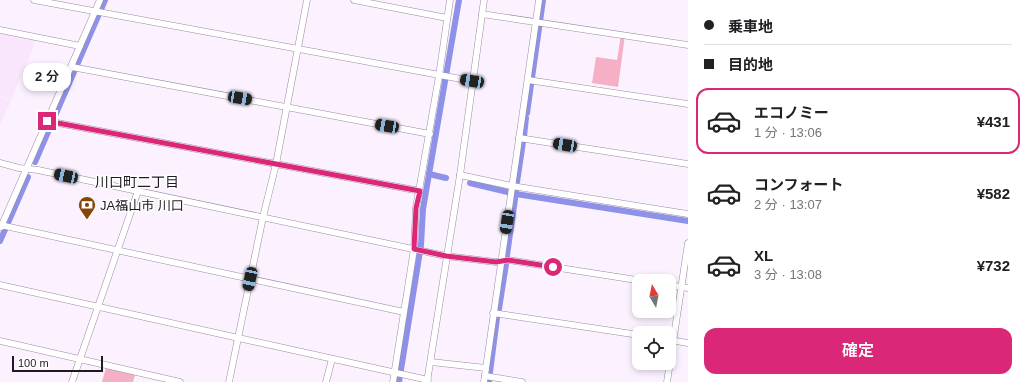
<!DOCTYPE html>
<html lang="ja">
<head>
<meta charset="utf-8">
<style>
  :root { --surface:#fff; --page:#f2f2f2; --text:#202124; --muted:#757577; --line:#e0e0e0; --accent:#db2777 }
  body { margin:0; font-family:Arial,"Noto Sans JP",sans-serif; background:var(--page); color:var(--text); height:100vh; display:flex; flex-direction:column; font-size:15px; white-space:nowrap }
  * { box-sizing:border-box; margin:0 }
  p { font-size:13px; color:var(--muted) }
  .icon { flex:none; width:22px; height:22px; fill:none; stroke:currentColor; stroke-width:2; stroke-linecap:round; stroke-linejoin:round }
  .map { position:relative; flex:1; overflow:hidden }
  .side { display:flex; flex-direction:column; background:var(--surface); width:340px }
  .side>* { flex:none }
  .guide { display:grid; align-content:center; height:88px; padding:0 16px; background:var(--surface) }
  .needle { width:26px; rotate:350deg }
  .buttons { position:absolute; left:632px; top:274px; display:grid; gap:8px }
  .buttons a { display:grid; place-items:center; width:44px; height:44px; border-radius:8px; background:var(--surface); box-shadow:0 2px 6px #0003; font-size:20px }
  .scale { position:absolute; left:12px; bottom:10px; width:91px; box-sizing:border-box; padding-left:4px; border:2px solid #201921; border-top:0; font-size:11px; line-height:14px; white-space:nowrap; color:#201921; -webkit-text-stroke:3px #fff; paint-order:stroke }
  .end { position:absolute; width:18px; height:18px; margin:-9px; border:5px solid #db2777; background:#fff; box-shadow:0 0 0 2px #fff }
  .from { border-radius:50% }
  .bubble { position:absolute; height:28px; border-radius:12px; background:var(--surface); box-shadow:0 2px 6px #0003; font-size:13px; font-weight:600; line-height:28px; text-align:center }
  .car { position:absolute; width:12px; height:24px; margin:-12px -6px; border-radius:5px; box-shadow:0 0 3px 1px #0007; background:linear-gradient(#222 24%,#8ab4d8 0 40%,#222 0 76%,#8ab4d8 0 86%,#222 0) }
  .guide b { display:flex; align-items:center; gap:14px; height:38px; font-size:15px }
  .guide b+b { border-top:1px solid var(--line) }
  .guide i { width:10px; height:10px; background:var(--text) }
  ul { padding:0; list-style:none }
  li { display:flex; align-items:center; gap:12px; height:66px; margin:0 8px 6px; padding:0 8px; border:2px solid transparent; border-radius:12px }
  li div { flex:1 }
  li b { display:block; font-size:15px }
  li em { font-style:normal; font-weight:600 }
  li.current { border-color:var(--accent) }
  li>.icon { width:36px; height:36px; stroke-width:1.5 }
  .action { display:flex; gap:8px; margin-top:auto; padding:8px 16px }
  .action a { flex:1; height:46px; border-radius:12px; background:var(--accent); color:#fff; font-size:16px; font-weight:600; line-height:46px; text-align:center }
  main { display:flex; flex:1; min-height:0 }
  .map>svg:first-child { display:block }
</style>
</head>
<body>
<main>
<div class="map">
<svg width="688" height="382" viewBox="0 0 688 382">
  <rect width="100%" height="100%" fill="#fcf1ff"/>
  <g fill="#f9e6fd">
    <path d="M 0,32 L 35,39 L 31,54 L 11,100 L 0,96 Z"/>
    <path d="M 0,97 L 11,101 L 0,124 Z"/>
  </g>
  <g fill="#f5b0c5">
    <path d="M 621,35 L 625,35 L 618,87 L 592,83 L 596,57 L 617,60 Z"/>
    <path d="M 107,364 L 136,371 L 133,382 L 102,382 Z"/>
  </g>
  <g fill="none" stroke-linecap="round" stroke-linejoin="round">
    <g stroke="#8d91e7" stroke-width="6">
      <path d="M 527,113 L 543,0"/>
      <path d="M 524,136 L 526,118"/>
      <path d="M 35,162 L 105,0"/>
      <path d="M 429,174 L 446,178"/>
      <path d="M 517,182 L 523,142"/>
      <path d="M 470,183 L 516,194 L 688,221"/>
      <path d="M 0,241 L 28,177"/>
      <path d="M 507,255 L 516,192"/>
      <path d="M 499,309 L 506,264"/>
      <path d="M 490,372 L 497,318"/>
      <path d="M 399,382 L 421,245 L 423,209 L 459,0"/>
      <path d="M 489,382 L 489,381"/>
    </g>
    <defs>
      <g id="minor">
        <path d="M 34,0 L 472,81"/>
        <path d="M 354,0 L 447,18"/>
        <path d="M 482,14 L 688,45"/>
        <path d="M 0,30 L 80,46"/>
        <path d="M 72,67 L 430,134"/>
        <path d="M 528,80 L 688,104"/>
        <path d="M 47,121 L 420,191"/>
        <path d="M 519,138 L 688,164"/>
        <path d="M 0,163 L 19,168 L 38,170 L 446,256 L 496,262 L 508,260 L 643,281"/>
        <path d="M 460,175 L 512,186 L 688,214"/>
        <path d="M 0,225 L 404,312"/>
        <path d="M 1,227 L 100,0"/>
        <path d="M 0,285 L 428,380"/>
        <path d="M 669,285 L 688,288"/>
        <path d="M 493,313 L 639,335"/>
        <path d="M 670,340 L 688,343"/>
        <path d="M 0,341 L 180,382"/>
        <path d="M 431,362 L 486,368"/>
        <path d="M 485,376 L 522,382"/>
        <path d="M 72,382 L 138,191"/>
        <path d="M 229,382 L 263,217 L 276,164 L 307,0"/>
        <path d="M 326,382 L 332,359"/>
        <path d="M 393,382 L 414,249 L 416,208 L 439,76 L 450,0"/>
        <path d="M 427,382 L 460,175 L 484,0"/>
        <path d="M 484,382 L 539,0"/>
        <path d="M 667,382 L 688,243"/>
      </g>
    </defs>
    <use href="#minor" stroke="#9c8ba0" stroke-width="7"/>
    <use href="#minor" stroke="#fff" stroke-width="6"/>
  </g>
  <g fill="none" stroke-linecap="round" stroke-linejoin="round">
    <path stroke="#db2777" stroke-width="5" d="M 47,121 L 420,191 L 416,208 L 414,249 L 446,256 L 496,262 L 508,260 L 553,267"/>
  </g>
  <defs>
    <symbol id="bank-pin" viewBox="-11 -11 22 30"><path d="M0 17L-7.5 6A9.5 9.5 0 1 1 7.5 6Z" fill="#844606" stroke="#fff"/><path d="M-6-4H6V4H-6ZM0-2.3a2.3 2.3 0 1 0 0 4.6a2.3 2.3 0 1 0 0-4.6Z" fill="#fff"/></symbol>
  </defs>
  <g fill-rule="evenodd">
    <use href="#bank-pin" x="77" y="195" width="20" height="27"/>
  </g>
  <g text-anchor="middle" stroke-width="3" stroke-linejoin="round" paint-order="stroke">
    <g font-size="13" fill="#201921" stroke="#fff" text-anchor="start">
      <text x="100" y="210">JA福山市 川口</text>
    </g>
    <g font-size="14" fill="#201921" stroke="#fff">
      <text x="137" y="187">川口町二丁目</text>
    </g>
  </g>
</svg>
<div class="buttons">
<a><svg class="needle" viewBox="-14 -14 28 28"><path d="M0-13l5 13h-10z" fill="#e53935"/><path d="M0 13l5-13h-10z" fill="#757577"/></svg></a>
<a><svg class="icon" aria-label="locate" viewBox="0 0 24 24"><circle cx="12" cy="12" r="6"/><path d="M12 2v4M12 18v4M2 12h4M18 12h4"/></svg></a>
</div>
<div class="scale">100 m</div>
<i class="end from" style="left:553px;top:267px"></i>
<i class="end" style="left:47px;top:121px"></i>
<div class="bubble" style="left:23px;top:63px;width:48px">2 分</div>
<i class="car" style="left:472px;top:81px;rotate:279deg"></i>
<i class="car" style="left:240px;top:98px;rotate:100deg"></i>
<i class="car" style="left:387px;top:126px;rotate:280deg"></i>
<i class="car" style="left:565px;top:145px;rotate:279deg"></i>
<i class="car" style="left:66px;top:176px;rotate:282deg"></i>
<i class="car" style="left:507px;top:222px;rotate:189deg"></i>
<i class="car" style="left:250px;top:279px;rotate:192deg"></i>
</div>
<section class="side">
<div class="guide">
<b><i class="from"></i>乗車地</b>
<b><i></i>目的地</b>
</div>
<ul>
<li class="current"><svg class="icon" aria-label="car" viewBox="0 0 24 24"><path d="M5 17H2v-5l4-1 3-4h7l3 4 3 1v5h-3M9 17h6M6 11h13"/><circle cx="7" cy="17" r="2"/><circle cx="17" cy="17" r="2"/></svg><div><b>エコノミー</b><p>1 分 · 13:06</p></div><em>¥431</em></li>
<li><svg class="icon" aria-label="car" viewBox="0 0 24 24"><path d="M5 17H2v-5l4-1 3-4h7l3 4 3 1v5h-3M9 17h6M6 11h13"/><circle cx="7" cy="17" r="2"/><circle cx="17" cy="17" r="2"/></svg><div><b>コンフォート</b><p>2 分 · 13:07</p></div><em>¥582</em></li>
<li><svg class="icon" aria-label="car" viewBox="0 0 24 24"><path d="M5 17H2v-5l4-1 3-4h7l3 4 3 1v5h-3M9 17h6M6 11h13"/><circle cx="7" cy="17" r="2"/><circle cx="17" cy="17" r="2"/></svg><div><b>XL</b><p>3 分 · 13:08</p></div><em>¥732</em></li>
</ul>
<div class="action"><a>確定</a></div>
</section>
</main>
</body>
</html>
